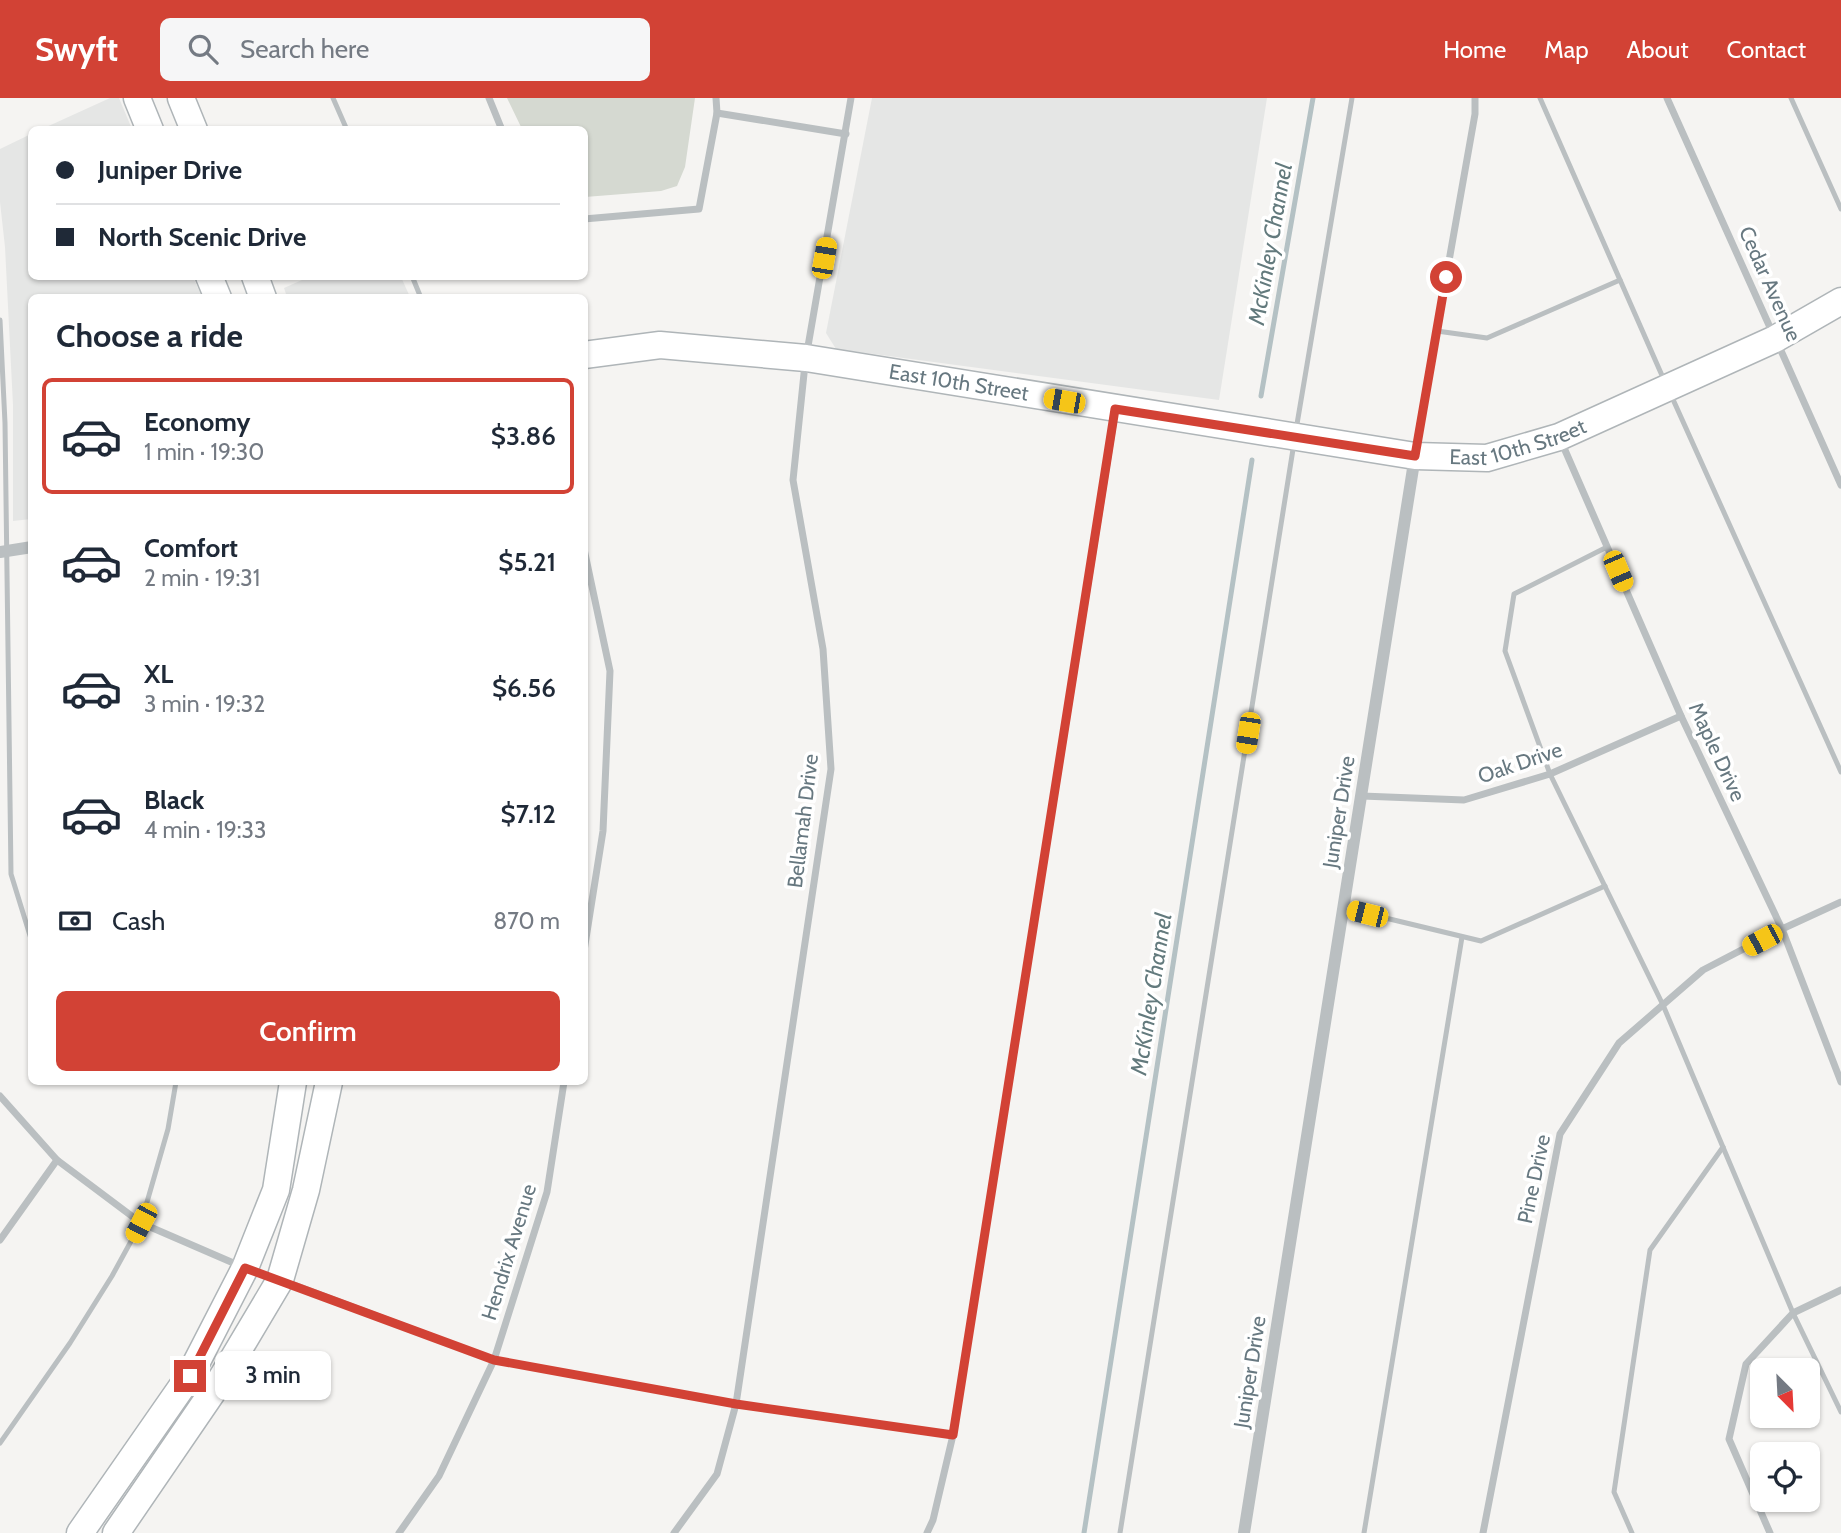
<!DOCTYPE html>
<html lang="en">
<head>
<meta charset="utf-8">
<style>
  :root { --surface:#fff; --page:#f6f6f7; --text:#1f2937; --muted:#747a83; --line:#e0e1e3; --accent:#d24235 }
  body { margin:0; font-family:Cabin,sans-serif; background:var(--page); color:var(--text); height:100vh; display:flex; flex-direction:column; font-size:26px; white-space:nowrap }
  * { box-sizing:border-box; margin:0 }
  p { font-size:23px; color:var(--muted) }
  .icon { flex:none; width:38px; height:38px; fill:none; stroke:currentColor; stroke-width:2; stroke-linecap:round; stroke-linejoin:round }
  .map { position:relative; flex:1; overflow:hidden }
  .panel { position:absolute; left:28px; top:196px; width:560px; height:791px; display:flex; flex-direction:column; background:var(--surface); border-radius:10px; box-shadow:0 2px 5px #0004 }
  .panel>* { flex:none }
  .banner { position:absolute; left:28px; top:28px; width:560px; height:154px; border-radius:10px; box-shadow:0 2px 5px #0004; display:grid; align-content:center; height:154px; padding:0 28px; background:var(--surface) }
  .needle { width:46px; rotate:156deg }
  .fabs { position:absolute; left:1750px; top:1260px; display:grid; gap:14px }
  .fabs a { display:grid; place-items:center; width:70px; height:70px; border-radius:10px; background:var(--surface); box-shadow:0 2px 5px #0004; font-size:35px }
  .end { position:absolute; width:32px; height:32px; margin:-16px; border:9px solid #d24235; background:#fff; box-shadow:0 0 0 4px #fff }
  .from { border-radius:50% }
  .bubble { position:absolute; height:49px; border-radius:10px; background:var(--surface); box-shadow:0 2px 5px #0004; font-size:23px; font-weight:600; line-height:49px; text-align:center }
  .car { position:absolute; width:21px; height:42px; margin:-21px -10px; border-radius:9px; box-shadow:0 0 5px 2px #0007; background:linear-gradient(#f5c518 24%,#345 0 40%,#f5c518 0 76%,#345 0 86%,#f5c518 0) }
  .banner b { display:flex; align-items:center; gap:24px; height:66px; font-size:26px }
  .banner b+b { border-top:2px solid var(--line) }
  .banner i { width:18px; height:18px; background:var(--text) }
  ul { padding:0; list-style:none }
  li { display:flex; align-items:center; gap:21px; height:116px; margin:0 14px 10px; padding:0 14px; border:4px solid transparent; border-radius:10px }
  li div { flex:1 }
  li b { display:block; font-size:26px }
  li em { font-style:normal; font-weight:600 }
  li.selected { border-color:var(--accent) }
  li>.icon { width:63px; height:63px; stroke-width:1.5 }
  h2 { padding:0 28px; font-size:32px; line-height:84px }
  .pay { display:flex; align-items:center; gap:18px; height:77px; padding:0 28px; font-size:26px }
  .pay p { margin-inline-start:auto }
  .button { display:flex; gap:14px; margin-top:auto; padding:14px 28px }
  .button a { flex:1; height:80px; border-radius:10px; background:var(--accent); color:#fff; font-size:28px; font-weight:600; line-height:80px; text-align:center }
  header { display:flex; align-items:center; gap:42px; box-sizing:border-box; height:98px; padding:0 35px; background:var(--accent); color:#fff }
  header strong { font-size:33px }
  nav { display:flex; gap:38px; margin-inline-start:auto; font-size:24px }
  .search { width:490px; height:63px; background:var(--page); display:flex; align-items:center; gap:18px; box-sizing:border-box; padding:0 24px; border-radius:10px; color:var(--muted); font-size:26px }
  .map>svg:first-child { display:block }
</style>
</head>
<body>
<header>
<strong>Swyft</strong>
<div class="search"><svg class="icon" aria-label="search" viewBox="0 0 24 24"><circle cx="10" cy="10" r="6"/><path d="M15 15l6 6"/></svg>Search here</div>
<nav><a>Home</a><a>Map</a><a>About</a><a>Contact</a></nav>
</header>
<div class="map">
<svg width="1841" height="1435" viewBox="0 0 1841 1435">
  <rect width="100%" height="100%" fill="#f5f4f2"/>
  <g fill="#e5e6e5">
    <path d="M 110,0 L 119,0 L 132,31 L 42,31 Z"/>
    <path d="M 872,0 L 1267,0 L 1219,302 L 836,251 L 826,235 Z"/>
    <path d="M 31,36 L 32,178 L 193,179 L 202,199 L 32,200 L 31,421 L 13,423 L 13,307 L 5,149 L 0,104 L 0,51 Z"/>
    <path d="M 311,178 L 401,179 L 410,199 L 287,199 L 284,190 Z"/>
  </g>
  <path fill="#d5d9d1" d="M 507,0 L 695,0 L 685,69 L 677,88 L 661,93 L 585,99 L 584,32 L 522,31 Z"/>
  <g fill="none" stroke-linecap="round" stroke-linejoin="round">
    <g stroke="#b4c1c4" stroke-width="5">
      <path d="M 1261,298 L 1313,0"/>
      <path d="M 1084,1435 L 1252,362"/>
    </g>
    <defs>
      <g id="secondary">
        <path d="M 137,0 L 150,32"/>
        <path d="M 181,0 L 194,32"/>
        <path d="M 209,178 L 218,200"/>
        <path d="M 255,178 L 263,200"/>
        <path id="s1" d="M 584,257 L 660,247 L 806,260 L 1415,358 L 1487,360 L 1559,339 L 1775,241 L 1841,203"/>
        <path d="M 80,1435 L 190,1277 L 245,1170 L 276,1092 L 293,984"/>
        <path d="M 116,1435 L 220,1283 L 280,1182 L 306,1092 L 329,984"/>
      </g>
    </defs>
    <use href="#secondary" stroke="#afb5b8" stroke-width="29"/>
    <g stroke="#babfc1" stroke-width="5">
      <path d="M 333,0 L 347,32"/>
      <path d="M 1540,0 L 1664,282"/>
      <path d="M 1791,0 L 1841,111"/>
      <path d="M 412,178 L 421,200"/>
      <path d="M 0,222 L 5,325 L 11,776 L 32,844"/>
      <path d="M 1437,233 L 1487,240 L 1620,182"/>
      <path d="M 1671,297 L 1841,674"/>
      <path d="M 1296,332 L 1352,0"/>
      <path d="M 1607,449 L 1514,496 L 1505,553 L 1550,676 L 1663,907 L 1793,1215 L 1841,1314"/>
      <path d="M 1344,810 L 1481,843 L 1605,788"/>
      <path d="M 0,1345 L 70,1245 L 112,1178 L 141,1125 L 168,1031 L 176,984"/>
      <path d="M 1120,1435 L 1294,345"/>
      <path d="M 1364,1435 L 1462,839"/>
      <path d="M 1632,1435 L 1614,1394 L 1650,1152 L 1723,1049"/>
    </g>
    <g stroke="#babfc1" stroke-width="7">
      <path d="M 489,0 L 502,32"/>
      <path d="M 1667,0 L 1773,236"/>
      <path d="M 717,15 L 846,36"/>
      <path d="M 584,121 L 699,111 L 717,15 L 716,0"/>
      <path d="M 1778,246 L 1841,387"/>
      <path d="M 807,254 L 851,0"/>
      <path d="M 1561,343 L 1681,618 L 1782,831 L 1841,984"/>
      <path d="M 1415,355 L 1475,16 L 1475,0"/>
      <path d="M 584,451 L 610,573 L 603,733 L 584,853"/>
      <path d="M 1362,698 L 1464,702 L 1550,676 L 1681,618"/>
      <path d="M 0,998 L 57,1062 L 141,1125 L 245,1170 L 274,1180"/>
      <path d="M 0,1142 L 57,1062"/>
      <path d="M 286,1184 L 494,1262 L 736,1306 L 953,1337"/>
      <path d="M 399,1435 L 439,1378 L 494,1262 L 547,1094 L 564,984"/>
      <path d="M 674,1435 L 717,1376 L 736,1306 L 831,671 L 823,551 L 793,382 L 805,266"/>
      <path d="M 927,1435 L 933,1422 L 953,1337 L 1115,315"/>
      <path d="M 1483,1435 L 1560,1036 L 1619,945 L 1703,872 L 1782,831 L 1841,804"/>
      <path d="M 1770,1435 L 1729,1341 L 1746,1266 L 1793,1215 L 1841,1192"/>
    </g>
    <g stroke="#babfc1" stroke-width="12">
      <path d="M 0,454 L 32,449"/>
      <path d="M 1244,1435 L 1415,358"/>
    </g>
    <use href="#secondary" stroke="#fff" stroke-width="26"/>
  </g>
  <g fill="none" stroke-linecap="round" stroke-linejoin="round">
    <path stroke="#d24235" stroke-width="9" d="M 190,1278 L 245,1170 L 494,1262 L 736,1306 L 953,1337 L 1115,311 L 1415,358 L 1446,179"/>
  </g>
  <g text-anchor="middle" stroke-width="7" stroke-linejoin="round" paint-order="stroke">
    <g font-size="21" fill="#677880" stroke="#fff">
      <text transform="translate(1770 186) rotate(66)" y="7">Cedar Avenue</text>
      <text dy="7" stroke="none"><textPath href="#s1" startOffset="378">East 10th Street</textPath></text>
      <text dy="7" stroke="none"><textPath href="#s1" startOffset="945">East 10th Street</textPath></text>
      <text transform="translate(1717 654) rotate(65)" y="7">Maple Drive</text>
      <text transform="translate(1520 665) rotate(-19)" y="7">Oak Drive</text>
      <text transform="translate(1339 714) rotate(-81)" y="7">Juniper Drive</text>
      <text transform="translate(803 723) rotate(-83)" y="7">Bellamah Drive</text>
      <text transform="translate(1534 1081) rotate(-78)" y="7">Pine Drive</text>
      <text transform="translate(509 1154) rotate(-73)" y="7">Hendrix Avenue</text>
      <text transform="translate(1250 1274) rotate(-81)" y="7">Juniper Drive</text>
    </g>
    <g font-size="23" font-style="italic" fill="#637a7d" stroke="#fff">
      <text transform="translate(1270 146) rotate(-80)" y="8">McKinley Channel</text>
      <text transform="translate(1151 896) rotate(-81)" y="8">McKinley Channel</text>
    </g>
  </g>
</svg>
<div class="fabs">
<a><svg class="needle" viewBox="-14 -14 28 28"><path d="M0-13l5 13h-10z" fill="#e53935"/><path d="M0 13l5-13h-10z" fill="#747a83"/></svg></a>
<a><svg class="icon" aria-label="locate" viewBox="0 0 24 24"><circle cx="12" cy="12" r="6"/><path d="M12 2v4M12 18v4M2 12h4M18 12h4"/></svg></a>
</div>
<i class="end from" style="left:1446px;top:179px"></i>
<i class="end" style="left:190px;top:1278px"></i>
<div class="bubble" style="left:215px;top:1253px;width:116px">3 min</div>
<i class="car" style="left:824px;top:160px;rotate:10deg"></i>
<i class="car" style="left:1064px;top:303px;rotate:280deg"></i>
<i class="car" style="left:1618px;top:473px;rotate:157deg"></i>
<i class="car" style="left:1248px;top:635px;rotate:189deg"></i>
<i class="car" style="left:1367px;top:816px;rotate:284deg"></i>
<i class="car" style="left:1762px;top:842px;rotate:242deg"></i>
<i class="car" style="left:141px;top:1125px;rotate:208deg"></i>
<div class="banner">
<b><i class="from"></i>Juniper Drive</b>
<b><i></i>North Scenic Drive</b>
</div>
<section class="panel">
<h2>Choose a ride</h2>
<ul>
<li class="selected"><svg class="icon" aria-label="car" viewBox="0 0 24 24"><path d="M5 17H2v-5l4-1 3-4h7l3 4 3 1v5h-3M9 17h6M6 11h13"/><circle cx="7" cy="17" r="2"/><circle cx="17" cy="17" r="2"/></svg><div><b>Economy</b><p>1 min · 19:30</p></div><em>$3.86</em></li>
<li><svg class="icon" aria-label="car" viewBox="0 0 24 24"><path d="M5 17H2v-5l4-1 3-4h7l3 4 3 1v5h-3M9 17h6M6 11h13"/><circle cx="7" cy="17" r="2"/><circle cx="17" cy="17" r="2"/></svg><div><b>Comfort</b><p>2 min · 19:31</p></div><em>$5.21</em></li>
<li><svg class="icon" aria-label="car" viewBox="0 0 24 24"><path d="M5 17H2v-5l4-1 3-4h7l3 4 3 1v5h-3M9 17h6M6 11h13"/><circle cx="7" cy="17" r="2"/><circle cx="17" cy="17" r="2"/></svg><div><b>XL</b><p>3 min · 19:32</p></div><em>$6.56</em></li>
<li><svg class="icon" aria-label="car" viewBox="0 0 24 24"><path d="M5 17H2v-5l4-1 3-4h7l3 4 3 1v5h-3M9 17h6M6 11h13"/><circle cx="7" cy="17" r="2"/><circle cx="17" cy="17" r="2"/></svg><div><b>Black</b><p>4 min · 19:33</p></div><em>$7.12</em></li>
</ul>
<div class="pay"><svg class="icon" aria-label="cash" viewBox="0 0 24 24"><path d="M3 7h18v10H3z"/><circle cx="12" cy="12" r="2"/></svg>Cash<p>870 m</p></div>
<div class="button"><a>Confirm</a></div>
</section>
</div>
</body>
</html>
